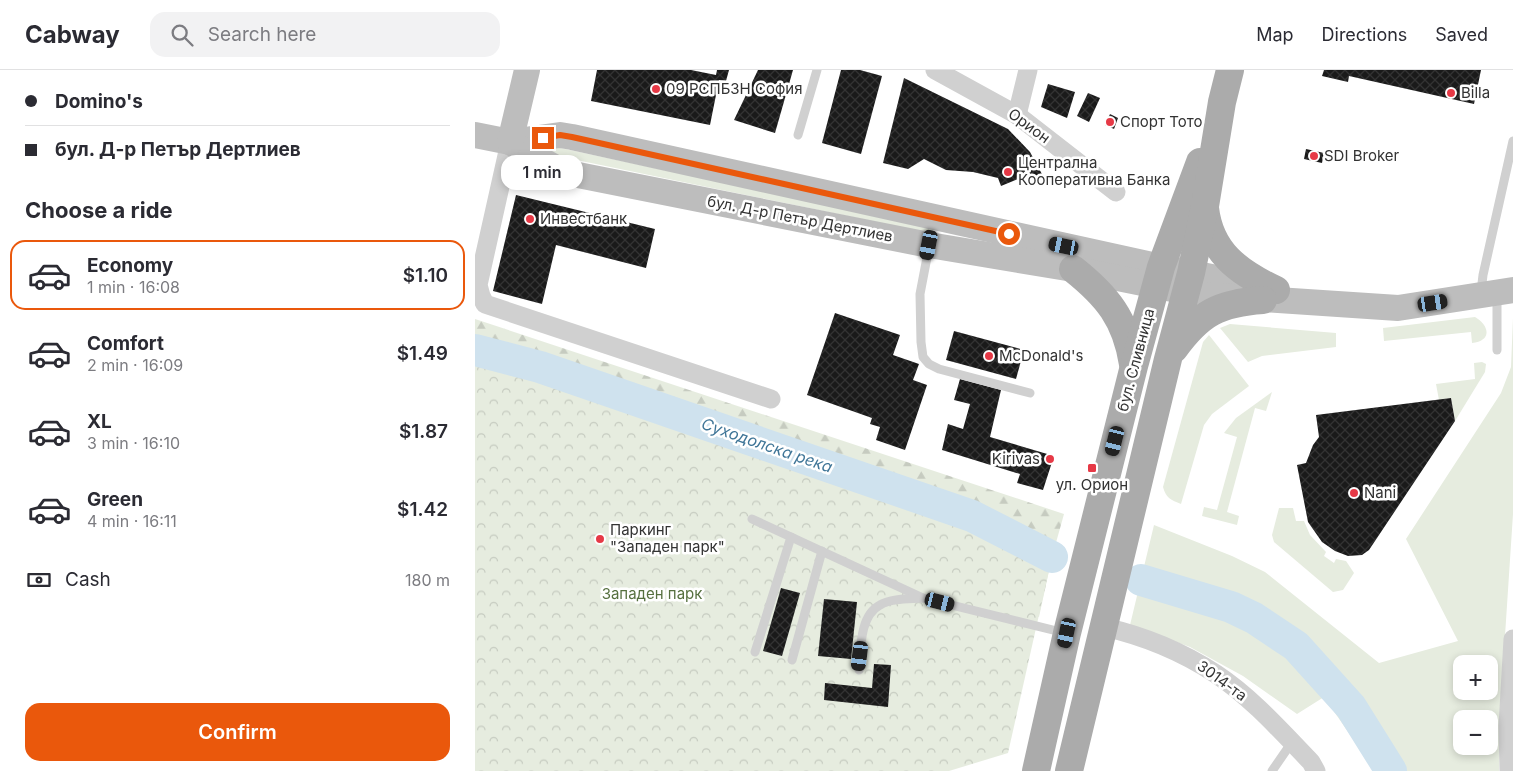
<!DOCTYPE html>
<html lang="en">
<head>
<meta charset="utf-8">
<style>
  :root { --surface:#fff; --page:#f2f2f3; --text:#2b2b33; --muted:#7c7c81; --line:#e1e1e2; --accent:#ea580c }
  body { margin:0; font-family:Inter,sans-serif; background:var(--page); color:var(--text); height:100vh; display:flex; flex-direction:column; font-size:19px; white-space:nowrap }
  * { box-sizing:border-box; margin:0 }
  p { font-size:16px; color:var(--muted) }
  .icon { flex:none; width:28px; height:28px; fill:none; stroke:currentColor; stroke-width:2; stroke-linecap:round; stroke-linejoin:round }
  .map { position:relative; flex:1; overflow:hidden }
  .sheet { display:flex; flex-direction:column; background:var(--surface); width:475px }
  .sheet>* { flex:none }
  .guide { display:grid; align-content:center; height:110px; padding:0 25px; background:var(--surface) }
  .fabs { position:absolute; left:978px; top:585px; display:grid; gap:10px }
  .fabs a { display:grid; place-items:center; width:45px; height:45px; border-radius:10px; background:var(--surface); box-shadow:0 2px 8px #0003; font-size:25px }
  .end { position:absolute; width:22px; height:22px; margin:-11px; border:6px solid #ea580c; background:#fff; box-shadow:0 0 0 2px #fff }
  .from { border-radius:50% }
  .bubble { position:absolute; height:35px; border-radius:15px; background:var(--surface); box-shadow:0 2px 8px #0003; font-size:16px; font-weight:600; line-height:35px; text-align:center }
  .car { position:absolute; width:15px; height:30px; margin:-15px -8px; border-radius:6px; box-shadow:0 0 4px 1px #0007; background:linear-gradient(#222 24%,#8ab4d8 0 40%,#222 0 76%,#8ab4d8 0 86%,#222 0) }
  .guide b { display:flex; align-items:center; gap:18px; height:48px; font-size:19px }
  .guide b+b { border-top:1px solid var(--line) }
  .guide i { width:12px; height:12px; background:var(--text) }
  ul { padding:0; list-style:none }
  li { display:flex; align-items:center; gap:15px; height:70px; margin:0 10px 8px; padding:0 15px; border:2px solid transparent; border-radius:15px }
  li div { flex:1 }
  li b { display:block; font-size:19px }
  li em { font-style:normal; font-weight:600 }
  li.active { border-color:var(--accent) }
  li>.icon { width:45px; height:45px; stroke-width:1.5 }
  h2 { padding:0 25px; font-size:22px; line-height:60px }
  .pay { display:flex; align-items:center; gap:12px; height:55px; padding:0 25px; font-size:19px }
  .pay p { margin-inline-start:auto }
  .cta { display:flex; gap:10px; margin-top:auto; padding:10px 25px }
  .cta a { flex:1; height:58px; border-radius:15px; background:var(--accent); color:#fff; font-size:20px; font-weight:600; line-height:58px; text-align:center }
  header { display:flex; align-items:center; gap:30px; box-sizing:border-box; height:70px; padding:0 25px; background:var(--surface); border-bottom:1px solid var(--line) }
  header strong { font-size:24px }
  nav { display:flex; gap:28px; margin-inline-start:auto; font-size:18px }
  .search { width:350px; height:45px; background:var(--page); display:flex; align-items:center; gap:12px; box-sizing:border-box; padding:0 18px; border-radius:15px; color:var(--muted); font-size:19px }
  main { display:flex; flex:1; min-height:0 }
  .map>svg:first-child { display:block }
</style>
</head>
<body>
<header>
<strong>Cabway</strong>
<div class="search"><svg class="icon" aria-label="search" viewBox="0 0 24 24"><circle cx="10" cy="10" r="6"/><path d="M15 15l6 6"/></svg>Search here</div>
<nav><a>Map</a><a>Directions</a><a>Saved</a></nav>
</header>
<main>
<section class="sheet">
<div class="guide">
<b><i class="from"></i>Domino's</b>
<b><i></i>бул. Д-р Петър Дертлиев</b>
</div>
<h2>Choose a ride</h2>
<ul>
<li class="active"><svg class="icon" aria-label="car" viewBox="0 0 24 24"><path d="M5 17H2v-5l4-1 3-4h7l3 4 3 1v5h-3M9 17h6M6 11h13"/><circle cx="7" cy="17" r="2"/><circle cx="17" cy="17" r="2"/></svg><div><b>Economy</b><p>1 min · 16:08</p></div><em>$1.10</em></li>
<li><svg class="icon" aria-label="car" viewBox="0 0 24 24"><path d="M5 17H2v-5l4-1 3-4h7l3 4 3 1v5h-3M9 17h6M6 11h13"/><circle cx="7" cy="17" r="2"/><circle cx="17" cy="17" r="2"/></svg><div><b>Comfort</b><p>2 min · 16:09</p></div><em>$1.49</em></li>
<li><svg class="icon" aria-label="car" viewBox="0 0 24 24"><path d="M5 17H2v-5l4-1 3-4h7l3 4 3 1v5h-3M9 17h6M6 11h13"/><circle cx="7" cy="17" r="2"/><circle cx="17" cy="17" r="2"/></svg><div><b>XL</b><p>3 min · 16:10</p></div><em>$1.87</em></li>
<li><svg class="icon" aria-label="car" viewBox="0 0 24 24"><path d="M5 17H2v-5l4-1 3-4h7l3 4 3 1v5h-3M9 17h6M6 11h13"/><circle cx="7" cy="17" r="2"/><circle cx="17" cy="17" r="2"/></svg><div><b>Green</b><p>4 min · 16:11</p></div><em>$1.42</em></li>
</ul>
<div class="pay"><svg class="icon" aria-label="cash" viewBox="0 0 24 24"><path d="M3 7h18v10H3z"/><circle cx="12" cy="12" r="2"/></svg>Cash<p>180 m</p></div>
<div class="cta"><a>Confirm</a></div>
</section>
<div class="map">
<svg width="1038" height="701" viewBox="0 0 1038 701">
  <defs>
    <pattern id="forest-firs" width="22" height="20" patternUnits="userSpaceOnUse" patternTransform="scale(1.25)"><rect width="22" height="20" fill="#e6ecdf"/><path d="M5 1l3.5 6h-7zM16 11l3.5 6h-7z" fill="#c6cbc0"/></pattern>
    <pattern id="park-crowns" width="20" height="18" patternUnits="userSpaceOnUse" patternTransform="scale(1.25)"><rect width="20" height="18" fill="#e6ecdf"/><path d="M2 6a3 3 0 1 1 6 0M12 15a3 3 0 1 1 6 0" fill="none" stroke="#c6cbc0"/></pattern>
    <pattern id="building-cross-hatch" width="8" height="8" patternUnits="userSpaceOnUse" patternTransform="scale(1.25)"><rect width="8" height="8" fill="#1a1a1a"/><path d="M0 0l8 8M0 8l8-8" fill="none" stroke="#333"/></pattern>
  </defs>
  <rect width="100%" height="100%" fill="#fff"/>
  <g fill="#e6ecdf" fill-rule="evenodd">
    <path d="M 67,74 L 460,158 L 455,163 L 87,87 L 66,75 Z"/>
    <path d="M 1000,247 C 1015,256 1017,271 997,273 L 996,262 L 909,271 L 908,258 Z"/>
    <path d="M 1038,248 L 1038,444 L 1024,657 L 1024,701 L 900,701 L 849,627 L 822,644 L 768,606 L 715,577 L 655,555 L 679,455 L 757,486 L 790,502 L 904,593 L 983,571 L 931,469 L 1026,323 L 1036,297 ZM 986,594 L 1014,594 L 1014,621 L 986,621 ZM 986,649 L 1014,649 L 1014,676 L 986,676 Z"/>
    <path d="M 755,254 L 861,263 L 861,277 L 787,286 L 773,292 L 745,258 Z"/>
    <path d="M 734,265 L 774,316 L 737,344 L 729,355 L 706,434 C 696,430 691,428 688,417 L 728,272 Z"/>
    <path d="M 1007,292 L 1011,294 L 1010,302 L 980,351 L 976,328 L 964,330 L 961,314 L 1000,309 L 999,293 Z"/>
    <path d="M 797,322 L 791,341 L 780,338 L 752,442 L 764,446 L 762,455 L 727,446 L 729,437 L 742,440 L 762,367 L 749,363 L 761,348 Z"/>
    <path d="M 804,438 L 818,438 L 821,451 L 829,451 L 835,465 L 851,482 L 849,486 L 859,493 L 861,489 L 871,491 L 879,503 L 868,520 L 858,522 L 799,472 L 797,465 Z"/>
  </g>
  <path fill="url(#forest-firs)" d="M 0,249 L 589,444 L 577,487 L 564,547 L 0,306 Z"/>
  <path fill="url(#park-crowns)" d="M 0,280 L 65,297 L 497,446 L 577,487 L 533,683 L 474,701 L 0,701 Z"/>
  <g fill="none" stroke-linecap="round" stroke-linejoin="round">
    <g stroke="#cfe2ee" stroke-width="32">
      <path d="M 0,280 L 65,297 L 497,446 L 577,487"/>
      <path d="M 666,510 L 756,537 L 779,548 L 821,576 L 876,637 L 916,701"/>
    </g>
  </g>
  <g fill="url(#building-cross-hatch)">
    <path d="M 122,0 L 216,0 L 241,5 L 242,0 L 254,0 L 251,11 L 244,10 L 235,55 L 116,31 Z"/>
    <path d="M 283,0 L 318,0 L 300,63 L 259,50 Z"/>
    <path d="M 366,0 L 385,0 L 407,6 L 386,84 L 347,73 Z"/>
    <path d="M 849,0 L 1006,0 L 999,34 L 874,6 L 873,12 L 847,6 Z"/>
    <path d="M 429,8 L 533,59 L 555,82 L 568,106 L 565,116 L 543,109 L 526,116 L 523,108 L 498,102 L 471,100 L 449,89 L 433,99 L 408,93 Z"/>
    <path d="M 573,14 L 600,22 L 592,48 L 566,37 Z"/>
    <path d="M 613,23 L 625,28 L 614,52 L 602,46 Z"/>
    <path d="M 635,44 L 643,48 L 639,59 L 630,55 Z"/>
    <path d="M 831,79 L 849,83 L 847,93 L 829,89 Z"/>
    <path d="M 41,125 L 180,159 L 171,198 L 81,175 L 67,234 L 18,221 Z"/>
    <path d="M 360,243 L 425,265 L 418,285 L 444,294 L 438,310 L 452,315 L 430,380 L 401,370 L 405,357 L 395,354 L 397,348 L 332,325 Z"/>
    <path d="M 479,261 L 549,280 L 541,309 L 471,290 Z"/>
    <path d="M 485,309 L 526,320 L 515,367 L 579,386 L 568,420 L 542,413 L 545,404 L 467,380 L 473,354 L 488,359 L 495,334 L 479,330 Z"/>
    <path d="M 976,328 L 980,351 L 894,480 L 887,485 L 873,486 L 860,481 L 847,472 L 833,452 L 822,395 L 831,393 L 838,375 L 844,367 L 841,345 Z"/>
    <path d="M 306,518 L 325,523 L 307,586 L 288,581 Z"/>
    <path d="M 349,529 L 382,532 L 376,589 L 343,586 Z"/>
    <path d="M 399,594 L 416,595 L 413,637 L 349,630 L 350,613 L 397,618 Z"/>
  </g>
  <g fill="none" stroke-linecap="round" stroke-linejoin="round">
    <g stroke="#d0d0d0" stroke-width="9">
      <path d="M 323,65 L 342,0"/>
      <path d="M 454,177 L 445,224 L 446,272 L 448,287 L 454,294 L 464,299 L 555,323"/>
      <path d="M 1006,222 L 1008,205 L 1038,71"/>
      <path d="M 1022,225 L 1022,280"/>
      <path d="M 277,449 L 448,528 L 590,563"/>
      <path d="M 280,582 L 316,467"/>
      <path d="M 317,590 L 347,481"/>
      <path d="M 384,600 C 386,580 384,546 405,535 C 417,528 434,529 447,528"/>
      <path d="M 797,701 L 817,672"/>
    </g>
    <g stroke="#d0d0d0" stroke-width="19">
      <path d="M 460,0 L 542,45 L 641,122"/>
      <path d="M 542,45 L 553,0"/>
      <path d="M 35,72 L 3,215 L 6,226 L 10,234 L 296,329"/>
      <path d="M 629,557 C 669,566 706,581 741,604 C 776,627 807,662 836,692 L 841,701"/>
      <path d="M 1034,701 L 1033,656 L 1038,569"/>
    </g>
    <g stroke="#bdbdbd" stroke-width="26">
      <path d="M 0,65 L 35,72 L 85,65 L 97,67 L 686,197 L 777,215"/>
      <path d="M 35,72 L 88,102 L 454,175 L 598,199 L 727,225 L 923,238 L 1038,220"/>
      <path d="M 35,72 L 52,0"/>
    </g>
    <g stroke="#ababab" stroke-width="28">
      <path d="M 730,138 C 735,182 763,202 801,220"/>
      <path d="M 598,199 C 632,226 651,249 658,294"/>
      <path d="M 699,279 C 725,243 744,233 788,230"/>
      <path d="M 561,701 L 592,563 L 659,296 L 686,197 L 725,92"/>
      <path d="M 594,701 L 693,289 L 716,203 L 730,136 L 747,32 L 755,0"/>
    </g>
  </g>
  <g fill="none" stroke-linecap="round" stroke-linejoin="round">
    <path stroke="#ea580c" stroke-width="6" d="M 68,68 L 85,65 L 97,67 L 534,164"/>
  </g>
  <g fill="#e63946" stroke="#fff" stroke-width="2">
    <circle cx="181" cy="19" r="5"/>
    <circle cx="976" cy="23" r="5"/>
    <circle cx="635" cy="52" r="5"/>
    <circle cx="839" cy="86" r="5"/>
    <circle cx="533" cy="102" r="5"/>
    <circle cx="55" cy="149" r="5"/>
    <circle cx="514" cy="286" r="5"/>
    <circle cx="575" cy="389" r="5"/>
    <rect x="612" y="393" width="10" height="10" rx="2.5"/>
    <circle cx="879" cy="423" r="5"/>
    <circle cx="125" cy="469" r="5"/>
  </g>
  <g text-anchor="middle" stroke-width="5" stroke-linejoin="round" paint-order="stroke">
    <g font-size="15" fill="#333" stroke="#fff" text-anchor="start">
      <text x="191" y="24">09 РСПБЗН София</text>
      <text x="986" y="28">Billa</text>
      <text x="645" y="57">Спорт Тото</text>
      <text x="849" y="91">SDI Broker</text>
      <text x="543" y="98">Централна<tspan x="543" dy="17">Кооперативна Банка</tspan></text>
      <text x="65" y="154">Инвестбанк</text>
      <text x="524" y="291">McDonald's</text>
      <text x="565" y="394" text-anchor="end">Kirivas</text>
      <text x="617" y="420" text-anchor="middle">ул. Орион</text>
      <text x="889" y="428">Nani</text>
      <text x="135" y="465">Паркинг<tspan x="135" dy="17">"Западен парк"</tspan></text>
    </g>
    <g font-size="15" fill="#333" stroke="#fff">
      <text transform="translate(554 56) rotate(36)" y="5">Орион</text>
      <text transform="translate(325 149) rotate(11)" y="5">бул. Д-р Петър Дертлиев</text>
      <text transform="translate(661 290) rotate(-75)" y="5">бул. Сливница</text>
      <text transform="translate(747 611) rotate(36)" y="5">3014-та</text>
    </g>
    <g font-size="15" fill="#56703f" stroke="#fff">
      <text x="177" y="529">Западен парк</text>
    </g>
    <g font-size="16" font-style="italic" fill="#3f7597" stroke="#fff">
      <text transform="translate(292 375) rotate(19)" y="6">Суходолска река</text>
    </g>
  </g>
</svg>
<div class="fabs">
<a>+</a>
<a>−</a>
</div>
<i class="end from" style="left:534px;top:164px"></i>
<i class="end" style="left:68px;top:68px"></i>
<div class="bubble" style="left:26px;top:85px;width:82px">1 min</div>
<i class="car" style="left:454px;top:175px;rotate:191deg"></i>
<i class="car" style="left:589px;top:176px;rotate:282deg"></i>
<i class="car" style="left:958px;top:233px;rotate:81deg"></i>
<i class="car" style="left:640px;top:371px;rotate:194deg"></i>
<i class="car" style="left:465px;top:532px;rotate:104deg"></i>
<i class="car" style="left:592px;top:563px;rotate:192deg"></i>
<i class="car" style="left:385px;top:586px;rotate:187deg"></i>
</div>
</main>
</body>
</html>
